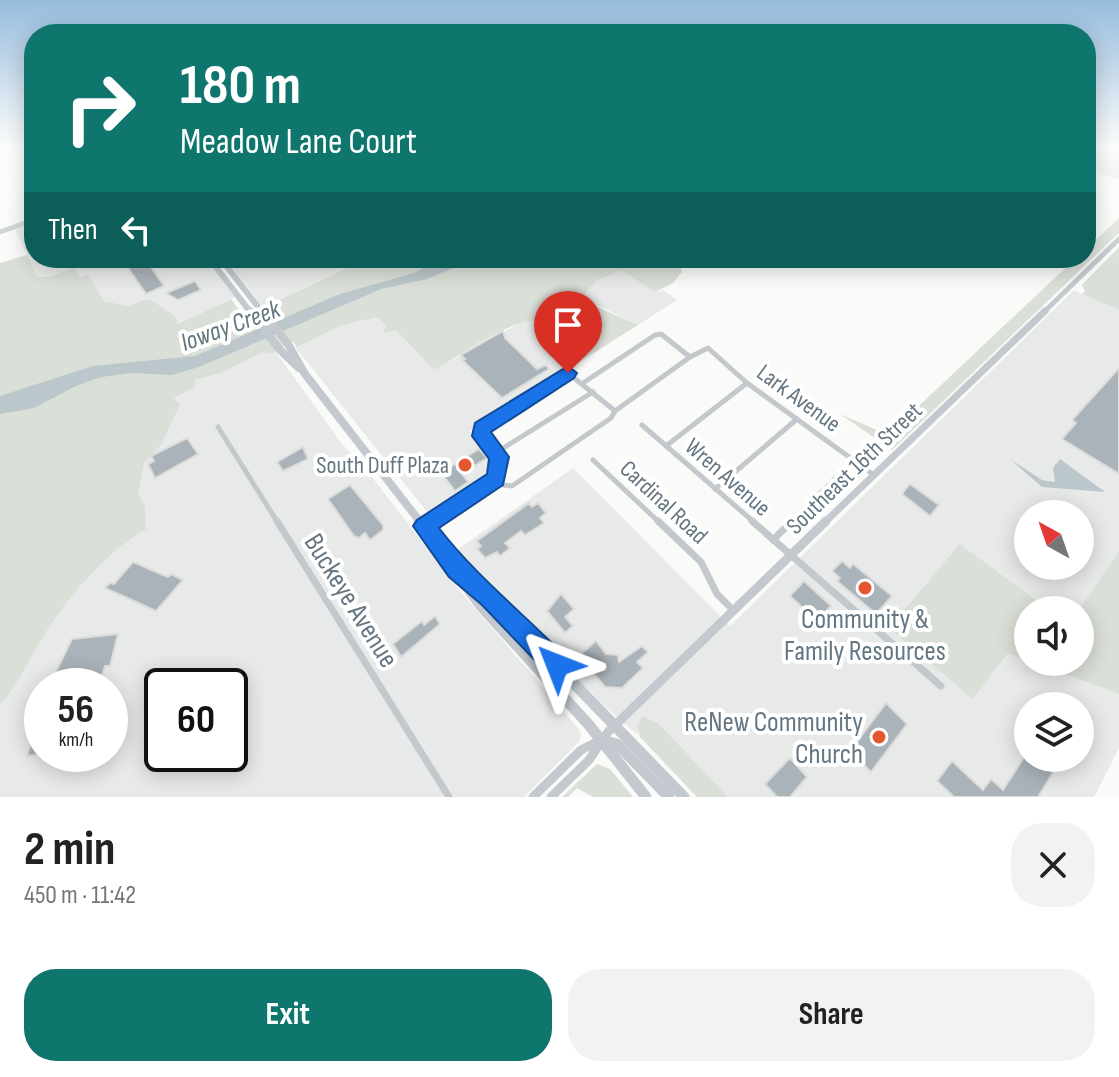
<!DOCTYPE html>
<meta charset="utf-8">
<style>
body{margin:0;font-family:"Sofia Sans Condensed",sans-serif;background:#f2f2f2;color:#222;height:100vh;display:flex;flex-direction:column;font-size:30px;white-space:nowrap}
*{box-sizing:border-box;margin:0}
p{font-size:26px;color:#767676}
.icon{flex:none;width:44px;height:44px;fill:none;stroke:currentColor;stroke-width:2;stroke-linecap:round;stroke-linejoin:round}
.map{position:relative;height:797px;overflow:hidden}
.side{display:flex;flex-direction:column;background:#fff;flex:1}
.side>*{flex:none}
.hud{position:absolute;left:24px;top:24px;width:1072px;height:244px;border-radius:32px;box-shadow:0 4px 20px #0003;background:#0f766e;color:#fff;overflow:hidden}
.needle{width:52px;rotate:320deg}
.fabs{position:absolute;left:1014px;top:500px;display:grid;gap:16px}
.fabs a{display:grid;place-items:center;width:80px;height:80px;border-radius:50%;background:#fff;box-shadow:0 4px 20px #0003;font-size:40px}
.speed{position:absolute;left:24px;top:668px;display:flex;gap:16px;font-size:40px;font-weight:700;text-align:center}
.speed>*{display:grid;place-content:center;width:104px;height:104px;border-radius:50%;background:#fff;box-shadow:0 4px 20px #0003;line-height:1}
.speed small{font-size:20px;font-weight:400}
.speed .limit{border:4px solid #111;border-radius:12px;background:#fff;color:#111}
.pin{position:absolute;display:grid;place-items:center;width:68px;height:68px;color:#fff;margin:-82px -34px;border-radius:50% 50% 50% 0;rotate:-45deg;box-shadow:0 0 8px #0007}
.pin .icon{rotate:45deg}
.me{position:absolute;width:88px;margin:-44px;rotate:315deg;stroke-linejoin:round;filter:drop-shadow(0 0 6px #0008)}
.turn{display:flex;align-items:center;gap:28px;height:168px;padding:0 24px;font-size:36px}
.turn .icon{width:104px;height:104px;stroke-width:2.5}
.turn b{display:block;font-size:56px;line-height:68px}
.then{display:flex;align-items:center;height:76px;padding:0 24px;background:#0003;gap:16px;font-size:30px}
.round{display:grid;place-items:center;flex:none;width:84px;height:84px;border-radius:32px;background:#f2f2f2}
.headline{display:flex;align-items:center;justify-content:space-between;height:136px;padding:0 24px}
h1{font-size:48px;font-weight:700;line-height:60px}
.primary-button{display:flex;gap:16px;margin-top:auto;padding:16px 24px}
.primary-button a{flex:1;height:92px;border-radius:32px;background:#0f766e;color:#fff;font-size:32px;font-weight:700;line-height:92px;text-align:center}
.primary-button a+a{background:#f2f2f2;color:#222}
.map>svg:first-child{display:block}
.built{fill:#e8e9e9;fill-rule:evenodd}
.green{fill:#dadfd7}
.water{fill:#bbc7cb}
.building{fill:#aab3b9;stroke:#dcdcda;stroke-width:2}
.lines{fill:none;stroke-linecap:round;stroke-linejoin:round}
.minor-far1{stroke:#c3c8cc;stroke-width:5}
.minor{stroke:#c3c8cc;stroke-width:7}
.tertiary{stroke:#c3c8cc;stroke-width:5}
.secondary-far2{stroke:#c3c9ce;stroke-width:5}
.secondary-far1{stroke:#c3c9ce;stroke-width:7}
.secondary{stroke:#c3c9ce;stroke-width:9}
.primary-far2{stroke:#c3c9ce;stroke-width:6}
.primary-far1{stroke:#c3c9ce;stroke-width:8}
.primary{stroke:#c3c9ce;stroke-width:11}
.route{fill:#1a73e8;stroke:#114b97;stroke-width:2}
.poi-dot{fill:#e4572e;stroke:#fff;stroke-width:3}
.labels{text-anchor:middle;stroke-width:8;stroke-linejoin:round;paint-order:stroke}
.street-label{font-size:24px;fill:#657683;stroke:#fff}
.poi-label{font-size:24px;fill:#657683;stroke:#fff;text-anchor:end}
.water-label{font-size:26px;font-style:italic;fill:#60757c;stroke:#fff}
.near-street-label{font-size:28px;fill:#657683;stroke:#fff}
.near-poi-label{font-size:28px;fill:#657683;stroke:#fff}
</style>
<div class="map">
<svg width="1119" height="797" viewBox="0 0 1119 797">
<rect width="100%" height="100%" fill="#fafaf8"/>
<g class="built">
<path d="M34,222V258H205L235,297L176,324L143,300L128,306L104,301L88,274L80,277H37L15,229Z"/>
<path d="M224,258H395L350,266L263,307Z"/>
<path d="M622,271L655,292L663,290L677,300L638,325L583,298L597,280Z"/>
<path d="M1074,290L1119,310V551L1079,610H1050L960,544L1009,653L1119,694V748L1094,797H728L659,724L637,732L640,737L601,703L507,608L457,550L573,468L730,626ZM1028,514H1080V566H1028ZM1028,706H1080V758H1028Z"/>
<path d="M378,317L386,327L384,331L396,329L434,370L526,320H538L568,347V369L469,431L499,464L428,513L295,347L339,326Z"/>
<path d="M275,351L342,444L371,476L460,591L577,727L581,733L579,742L524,797H0V615L120,471L152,409L194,387L195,380L221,373L263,352ZM42,686H110V754H42ZM162,686H230V754H162Z"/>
</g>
<g class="green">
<path d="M1086,150H1119V180L1086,167Z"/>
<path d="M1119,218V233L892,450L840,414L888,435L1076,258H1086V249Z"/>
<path d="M1119,247V310L1082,294L1085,291L1082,285Z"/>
<path d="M27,255L37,277H49L74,267L80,277L88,274L104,301L128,306L143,300L153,301L177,318V324L231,299L249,323L269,313L266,306L351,266L353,260L351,258H677L682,272L673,283L655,292L622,271L597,280L583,297L586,302L638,325L568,369V347L538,320C506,321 462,355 434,370L396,330L386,333L383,331L386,326L378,317L339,326L297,347L293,342L272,353L263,352L221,373L195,380V387L174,398L180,404L161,445L144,463L138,494L145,506L146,529C101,556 63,602 37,647C25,666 17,688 0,704V263Z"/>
<path d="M960,544L1050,610H1028V660L1008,653L973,699L889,628Z"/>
<path d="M1119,551V694L1033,662H1080L1079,610Z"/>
<path d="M643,716L659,724L728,797H697L640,737L637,725Z"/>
<path d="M597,764L610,769L633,797H593L577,788L568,797H562Z"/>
</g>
<g class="water">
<path d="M441,258H477L427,279L381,289L199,367L172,375L132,373L101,377L76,386L34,408L0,414V396L93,366L195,356L340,294L414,273Z"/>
<path d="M1010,459L1042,480L1055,482L1053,468L1060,459L1105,492L1042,487Z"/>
</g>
<g class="building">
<path d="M145,258L164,286L146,294L126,265Z"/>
<path d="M195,281L201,290L178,300L166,293Z"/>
<path d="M503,331L505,338L537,369L546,365L549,369L502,398L462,360L465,359L461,355Z"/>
<path d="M1119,368V474L1062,439L1076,423L1072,420Z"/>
<path d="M187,438L198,454L155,478L148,464L154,461L151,456Z"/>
<path d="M303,447L308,459L283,471L277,462Z"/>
<path d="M479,449L487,458L462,474L468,482L455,491L443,475V472Z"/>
<path d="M910,484L939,505L930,516L902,494Z"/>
<path d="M350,485L383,525V530L370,540L365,533L359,538L354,536L328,499Z"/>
<path d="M529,503L532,507L538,503L546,513L540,518L544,523L525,535L521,531L505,543L510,548L500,556L497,552L485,558L477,549L481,546L477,541Z"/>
<path d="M842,561L850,568L853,564L892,596L876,614L837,581L840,578L832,571Z"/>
<path d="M133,562L168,577L171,574L183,580L156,611L105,588L110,583L114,584Z"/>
<path d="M804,581L831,606L817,621L790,596Z"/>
<path d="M561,594L574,609L565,617L573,626L565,633L547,611Z"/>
<path d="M435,616L440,624L401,657L393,644L422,621L424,625Z"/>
<path d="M118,634L110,666H105L98,686H49L72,639Z"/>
<path d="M596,641L606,654L618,655L619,662L642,646L648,652L637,662L643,668L622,688L605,687L579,656Z"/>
<path d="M886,703L907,724L871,772L850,751Z"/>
<path d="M42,706V754L27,756L37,724H35Z"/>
<path d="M1028,751V758H1054L1059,763L1038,797H954L937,781L952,761L983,790L991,779L1003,790Z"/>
<path d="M790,758L807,777L790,797H777L765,784Z"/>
</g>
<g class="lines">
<g class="minor-far1">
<path d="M568,373L615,411L611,418L512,486L503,485L496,478L500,457L482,436V428Z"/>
<path d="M583,383L655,335L661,334L690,357"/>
<path d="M615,411L690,357L708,348L747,383L874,475"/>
<path d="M642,425L755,523"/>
<path d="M218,427L278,523"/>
<path d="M666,446L747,383"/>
<path d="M497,452L593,392"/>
<path d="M593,460L660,523"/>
<path d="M715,489L797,419"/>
<path d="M429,523L496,478"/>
<path d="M790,523L853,461"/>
</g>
<g class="minor">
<path d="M277,521L449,797"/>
<path d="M658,521L701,562L717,594L733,610"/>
<path d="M752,521L941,686"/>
<path d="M425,526L432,521"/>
<path d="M773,540L792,521"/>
</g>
<path class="tertiary" d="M0,232L34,220"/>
<path class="secondary-far2" d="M1043,313L1119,239"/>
<path class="secondary-far1" d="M824,523L1045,311"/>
<g class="secondary">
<path d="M533,797L581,750L601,740"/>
<path d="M551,797L589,760L608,732L826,521"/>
</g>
<g class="primary-far2">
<path d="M209,258L251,313"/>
<path d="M220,258L263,313"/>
</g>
<g class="primary-far1">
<path d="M250,311L279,349L299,368"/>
<path d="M262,311L288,344L305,374L421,523"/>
</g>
<g class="primary">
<path d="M419,521L481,606L589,725L646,797"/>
<path d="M461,572L490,597L684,797"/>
<path d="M601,740L617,744L669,797"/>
</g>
</g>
<linearGradient id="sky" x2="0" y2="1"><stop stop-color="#96bcdc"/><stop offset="0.57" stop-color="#fdfdfc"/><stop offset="1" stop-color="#fdfdfc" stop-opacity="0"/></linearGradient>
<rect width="1119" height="261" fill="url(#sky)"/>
<path class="route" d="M568,366L577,373L574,378L491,432L509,457L503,485L439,528C475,575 524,614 566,657L569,665L566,674L557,677L548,674L482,605L449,577L413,526L417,520L487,474L489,459L472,436L475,423Z"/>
<g class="poi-dot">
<circle cx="465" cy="465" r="8"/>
<circle cx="865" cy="588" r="8"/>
<circle cx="879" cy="737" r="8"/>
</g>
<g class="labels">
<g class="street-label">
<text transform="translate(799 398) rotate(36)" y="8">Lark Avenue</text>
<text transform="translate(854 468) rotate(-44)" y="8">Southeast 16th Street</text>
<text transform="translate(728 477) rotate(41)" y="8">Wren Avenue</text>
<text transform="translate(664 502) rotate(43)" y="8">Cardinal Road</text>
</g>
<g class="poi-label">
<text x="449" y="473">South Duff Plaza</text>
</g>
<g class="water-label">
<text transform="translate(230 325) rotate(-20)" y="9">Ioway Creek</text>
</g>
<g class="near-street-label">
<text transform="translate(352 600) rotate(58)" y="10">Buckeye Avenue</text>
</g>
<g class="near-poi-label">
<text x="865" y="628">Community &amp;<tspan x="865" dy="32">Family Resources</tspan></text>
<text x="863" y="731" text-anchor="end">ReNew Community<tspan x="863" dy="32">Church</tspan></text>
</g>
</g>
</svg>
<div class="fabs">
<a><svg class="needle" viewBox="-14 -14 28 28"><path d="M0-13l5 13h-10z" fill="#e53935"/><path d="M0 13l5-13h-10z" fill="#767676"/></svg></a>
<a><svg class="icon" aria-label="sound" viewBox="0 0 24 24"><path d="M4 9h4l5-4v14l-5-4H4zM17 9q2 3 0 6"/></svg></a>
<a><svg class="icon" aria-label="layers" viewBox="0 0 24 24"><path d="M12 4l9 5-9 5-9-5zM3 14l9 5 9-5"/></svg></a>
</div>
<div class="speed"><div>56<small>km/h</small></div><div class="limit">60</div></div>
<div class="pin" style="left:568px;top:373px;background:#d93025"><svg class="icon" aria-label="arrive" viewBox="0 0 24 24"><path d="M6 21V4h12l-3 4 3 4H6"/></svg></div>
<svg class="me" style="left:557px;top:665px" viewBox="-20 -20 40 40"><path d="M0-17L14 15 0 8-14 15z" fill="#1a73e8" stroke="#fff" stroke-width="4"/></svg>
<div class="hud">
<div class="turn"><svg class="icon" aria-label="right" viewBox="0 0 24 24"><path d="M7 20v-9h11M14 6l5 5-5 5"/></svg><div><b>180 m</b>Meadow Lane Court</div></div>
<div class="then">Then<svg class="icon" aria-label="left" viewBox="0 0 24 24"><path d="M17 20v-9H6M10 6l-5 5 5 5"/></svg></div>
</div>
</div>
<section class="side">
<div class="headline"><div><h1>2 min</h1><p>450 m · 11:42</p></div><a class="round"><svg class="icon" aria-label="close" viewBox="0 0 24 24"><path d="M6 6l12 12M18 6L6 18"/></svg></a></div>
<div class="primary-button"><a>Exit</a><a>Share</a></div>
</section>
